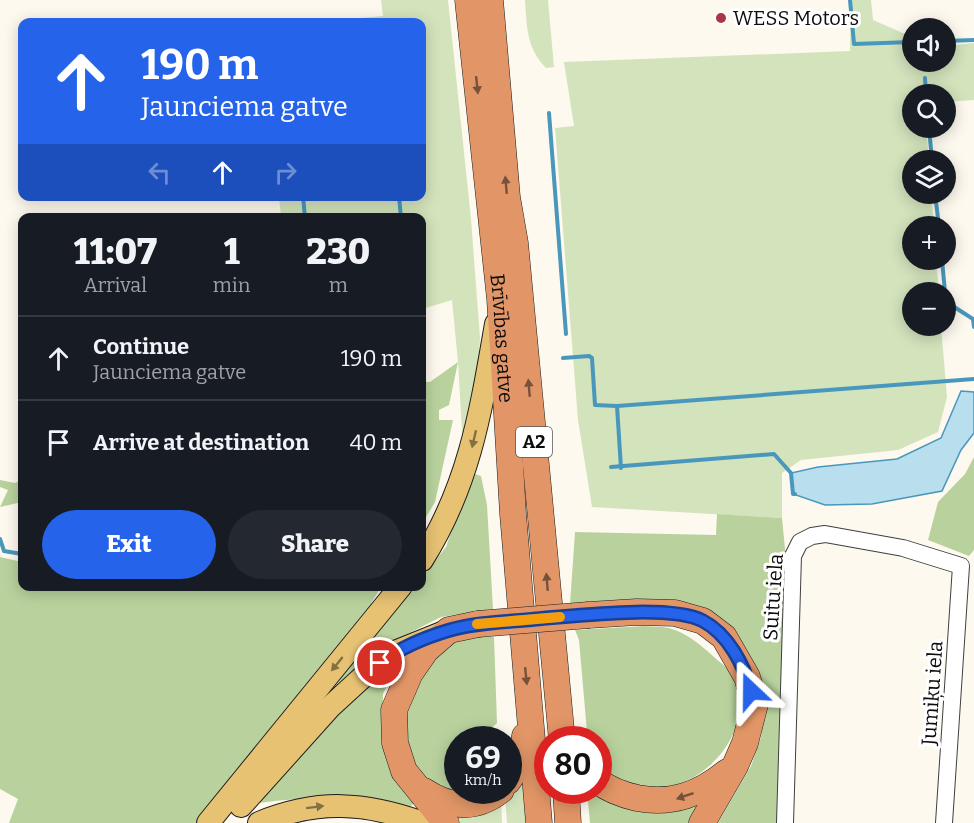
<!DOCTYPE html>
<meta charset="utf-8">
<style>
body{margin:0;font-family:Bitter,serif;background:#242831;color:#f1f3f6;height:100vh;display:flex;flex-direction:column;font-size:22px;white-space:nowrap}
*{box-sizing:border-box;margin:0}
p{font-size:20px;color:#9ea1a6}
.icon{flex:none;width:33px;height:33px;fill:none;stroke:currentColor;stroke-width:2;stroke-linecap:round;stroke-linejoin:round}
.map{position:relative;flex:1;overflow:hidden}
.sheet{position:absolute;left:18px;top:213px;width:408px;height:378px;display:flex;flex-direction:column;background:#171b24;border-radius:12px;box-shadow:0 3px 15px #0003}
.sheet>*{flex:none}
.banner{position:absolute;left:18px;top:18px;width:408px;height:183px;border-radius:12px;box-shadow:0 3px 15px #0003;background:#2563eb;color:#fff;overflow:hidden}
.fabs{position:absolute;left:902px;top:18px;display:grid;gap:12px}
.fabs a{display:grid;place-items:center;width:54px;height:54px;border-radius:50%;background:#171b24;box-shadow:0 3px 15px #0003;font-size:30px}
.speed{position:absolute;left:444px;top:726px;display:flex;gap:12px;font-size:30px;font-weight:700;text-align:center}
.speed>*{display:grid;place-content:center;width:78px;height:78px;border-radius:50%;background:#171b24;box-shadow:0 3px 15px #0003;line-height:1}
.speed small{font-size:15px;font-weight:400}
.speed .limit{border:9px solid #d22;background:#fff;color:#111}
.pin{position:absolute;display:grid;place-items:center;width:51px;height:51px;color:#fff;margin:-26px;border:3px solid #fff;border-radius:50%;box-shadow:0 2px 6px #0007}
.me{position:absolute;width:66px;margin:-33px;rotate:337deg;stroke-linejoin:round;filter:drop-shadow(0 0 4px #0008)}
.turn{display:flex;align-items:center;gap:21px;height:126px;padding:0 24px;font-size:27px}
.turn .icon{width:78px;height:78px;stroke-width:2.5}
.turn b{display:block;font-size:42px;line-height:51px}
.lanes{display:flex;align-items:center;height:57px;padding:0 24px;background:#0003;justify-content:center;gap:30px;direction:ltr}
.lanes .off{opacity:.35}
.eta{display:flex;justify-content:space-evenly;align-items:center;height:102px;text-align:center}
.eta b{font-size:36px;font-weight:800;line-height:42px}
.button{display:flex;gap:12px;margin-top:auto;padding:12px 24px}
.button a{flex:1;height:69px;border-radius:36px;background:#2563eb;color:#fff;font-size:24px;font-weight:800;line-height:69px;text-align:center}
.button a+a{background:#242831;color:#f1f3f6}
ul{padding:0;list-style:none}
li{display:flex;align-items:center;gap:18px;height:84px;padding:0 24px;border-top:2px solid #363941}
li div{flex:1}
li b{display:block;font-size:22px}
li em{font-style:normal}
.map>svg:first-child{display:block}
.green{fill:#d3e3bc}
.forest{fill:#b9d29d}
.water{fill:#b9deee;stroke:#4997bc;stroke-width:1.5}
.lines{fill:none;stroke-linecap:round;stroke-linejoin:round}
.stream{stroke:#4997bc;stroke-width:4}
.minor-casing{stroke:#3f3f3f;stroke-width:18}
.major-casing{stroke:#1d1d1d;stroke-width:24}
.highway-casing{stroke:#1d1d1d;stroke-width:27}
.minor{stroke:#fff;stroke-width:16}
.major{stroke:#e7c273;stroke-width:22}
.highway{stroke:#e29667;stroke-width:26}
.highway-bridge-casing{stroke:#1d1d1d;stroke-width:27;stroke-linecap:butt}
.highway-bridge{stroke:#e29667;stroke-width:26}
.oneway{fill:#77513a}
.oneway2{fill:#847045}
.route-casing{stroke:#184099;stroke-width:15}
.route{stroke:#2563eb;stroke-width:10}
.slow{stroke:#f59e0b;stroke-width:10}
.poi-dot{fill:#ab3645;stroke:#fff;stroke-width:2}
.labels{text-anchor:middle;stroke-width:6;stroke-linejoin:round;paint-order:stroke}
.shield{fill:#fff;stroke:#555;stroke-width:1.5}
.shield-label{font-size:18px;font-weight:bold;fill:#0c0c0c}
.poi-label{font-size:20px;fill:#0c0c0c;stroke:#fff;text-anchor:start}
.street-label{font-size:20px;fill:#0c0c0c;stroke:#fff}
</style>
<div class="map">
<svg width="974" height="823" viewBox="0 0 974 823">
<rect width="100%" height="100%" fill="#fdf9ee"/>
<g class="green">
<path d="M381,0H448L471,219L480,338L477,378L463,448L458,362L452,300L422,309V218L281,217L279,197L422,196V22H314L383,16Z"/>
<path d="M525,0H548L554,67L546,68C526,47 527,27 525,0Z"/>
<path d="M851,0H871L873,20L912,37V62H945V46L974,43V100L945,102V94H912V128H926L929,160H912V194H931L934,226H912V260H936L939,292H912V326H941L947,397L938,432L898,450L801,460L782,473V518L592,507L578,420L555,128L574,126L564,62L850,51Z"/>
<path d="M523,783L526,823H507L505,795Z"/>
<path d="M501,799L502,823H454L441,807Z"/>
</g>
<g class="forest">
<path d="M458,362L449,405L439,410V420H453L435,502L422,524V382H430Z"/>
<path d="M974,457V550L969,556L928,540L938,502L965,474Z"/>
<path d="M472,473L481,476L487,505L493,609L441,617L380,648L322,696L414,587L422,586V577L446,547Z"/>
<path d="M0,480L15,483L22,480V502L0,507L8,490L0,487Z"/>
<path d="M717,514L782,518L786,559L780,823H718L751,766L761,737L764,712L758,670L743,649L617,603L588,602L570,604L575,532L716,535Z"/>
<path d="M0,557L22,562V586L381,587L370,605L235,771L196,823H9L18,799L0,789Z"/>
<path d="M645,626C654,627 664,626 672,629C687,633 703,647 714,657C718,661 724,665 728,669C770,725 693,810 628,783C616,777 607,773 599,763L598,740L590,739L587,732L579,640L575,630Z"/>
<path d="M459,635L494,637L497,723L484,735V739L458,740V790L476,791L465,799L420,778L405,752L402,713L409,684Z"/>
<path d="M380,675L389,681L383,694L382,741L417,800L410,807C360,794 310,797 258,803L299,746Z"/>
<path d="M587,791L696,801L702,806L691,823H590Z"/>
</g>
<path class="water" d="M961,391L974,392V433L961,450L942,491L872,504L825,505L793,494L791,473L818,467L897,459L941,438Z"/>
<g class="lines">
<g class="stream">
<path d="M850,0L854,44L912,42"/>
<path d="M945,41L974,40"/>
<path d="M925,78L926,94"/>
<path d="M549,113L566,334"/>
<path d="M929,128L932,160"/>
<path d="M935,194L939,226"/>
<path d="M303,196L305,218"/>
<path d="M399,196L401,218"/>
<path d="M942,260L945,292"/>
<path d="M945,296V301L973,319L974,327"/>
<path d="M563,358L589,356L592,358L595,405L617,406L974,379"/>
<path d="M617,406L621,468"/>
<path d="M611,467L774,454L791,473L793,494H795"/>
<path d="M0,539L4,551L22,554"/>
</g>
<g class="minor-casing">
<path id="minor" d="M785,823L793,556L800,542L812,536L825,534L903,548L961,566L944,823"/>
</g>
<g class="major-casing">
<g id="major">
<path d="M422,560C470,484 481,410 496,324"/>
<path d="M241,806L330,707L366,674L395,652L442,633"/>
<path d="M208,823L401,586"/>
<path d="M259,823C317,799 365,802 423,823"/>
</g>
</g>
<g class="highway-casing">
<g id="highway">
<path id="s1" d="M468,0L500,299L513,514L539,823"/>
<path d="M490,0L507,197L515,243L562,740"/>
<path d="M589,615L637,612L675,613L703,621L724,637L747,677L755,704L745,743L735,766L702,823"/>
<path d="M508,781L520,763L525,736"/>
<path d="M598,781C609,790 624,795 637,798C672,805 700,794 727,772"/>
<path d="M566,790L568,823"/>
<path d="M424,791C449,808 476,810 501,790"/>
<path d="M446,823L404,771L395,743L394,710L410,673L426,650L449,630L478,624"/>
</g>
</g>
<use href="#minor" class="minor"/>
<use href="#major" class="major"/>
<use href="#highway" class="highway"/>
<g class="highway-bridge-casing">
<path id="highway-bridge" d="M478,624L589,615"/>
</g>
<use href="#highway-bridge" class="highway-bridge"/>
</g>
<defs><path id="oneway-solid" d="M-6-.8H1V-3.2L6.5 0L1 3.2V.8H-6Z" transform="scale(1.5)"/></defs>
<g class="oneway">
<use href="#oneway-solid" transform="translate(477 85) rotate(84)"/>
<use href="#oneway-solid" transform="translate(506 185) rotate(-95)"/>
<use href="#oneway-solid" transform="translate(529 388) rotate(-95)"/>
<use href="#oneway-solid" transform="translate(547 582) rotate(-95)"/>
<use href="#oneway-solid" transform="translate(526 676) rotate(84)"/>
<use href="#oneway-solid" transform="translate(685 796) rotate(161)"/>
</g>
<g class="oneway2">
<use href="#oneway-solid" transform="translate(474 439) rotate(103)"/>
<use href="#oneway-solid" transform="translate(337 664) rotate(129)"/>
<use href="#oneway-solid" transform="translate(315 807) rotate(-7)"/>
</g>
<g class="lines">
<g class="route-casing">
<path id="route" d="M380,663C400,648 426,637 450,630C477,622 508,622 536,619C575,616 671,604 703,621C728,634 744,665 751,691"/>
</g>
<use href="#route" class="route"/>
<path class="slow" d="M477,624L560,617"/>
</g>
<circle class="poi-dot" cx="721" cy="18" r="6"/>
<g class="labels">
<rect class="shield" x="516" y="427" width="36" height="30" rx="4.5"/>
<g class="shield-label">
<text x="534" y="448">A2</text>
</g>
<g class="poi-label">
<text x="733" y="25">WESS Motors</text>
</g>
<g class="street-label">
<text dy="7" stroke="none"><textPath href="#s1" startOffset="340">Brīvības gatve</textPath></text>
<text transform="translate(773 597) rotate(-86)" y="7">Suitu iela</text>
<text transform="translate(932 693) rotate(-86)" y="7">Jumiķu iela</text>
</g>
</g>
</svg>
<div class="fabs">
<a><svg class="icon" aria-label="sound" viewBox="0 0 24 24"><path d="M4 9h4l5-4v14l-5-4H4zM17 9q2 3 0 6"/></svg></a>
<a><svg class="icon" aria-label="search" viewBox="0 0 24 24"><circle cx="10" cy="10" r="6"/><path d="M15 15l6 6"/></svg></a>
<a><svg class="icon" aria-label="layers" viewBox="0 0 24 24"><path d="M12 4l9 5-9 5-9-5zM3 14l9 5 9-5"/></svg></a>
<a>+</a>
<a>−</a>
</div>
<div class="speed"><div>69<small>km/h</small></div><div class="limit">80</div></div>
<div class="pin" style="left:380px;top:663px;background:#d93025"><svg class="icon" aria-label="arrive" viewBox="0 0 24 24"><path d="M6 21V4h12l-3 4 3 4H6"/></svg></div>
<svg class="me" style="left:751px;top:691px" viewBox="-20 -20 40 40"><path d="M0-17L14 15 0 8-14 15z" fill="#2563eb" stroke="#fff" stroke-width="4"/></svg>
<div class="banner">
<div class="turn"><svg class="icon" aria-label="ahead" viewBox="0 0 24 24"><path d="M12 20V5M6 11l6-6 6 6"/></svg><div><b>190 m</b>Jaunciema gatve</div></div>
<div class="lanes"><svg class="icon off" aria-label="left" viewBox="0 0 24 24"><path d="M17 20v-9H6M10 6l-5 5 5 5"/></svg><svg class="icon" aria-label="ahead" viewBox="0 0 24 24"><path d="M12 20V5M6 11l6-6 6 6"/></svg><svg class="icon off" aria-label="right" viewBox="0 0 24 24"><path d="M7 20v-9h11M14 6l5 5-5 5"/></svg></div>
</div>
<section class="sheet">
<div class="eta">
<div><b>11:07</b><p>Arrival</p></div>
<div><b>1</b><p>min</p></div>
<div><b>230</b><p>m</p></div>
</div>
<ul>
<li><svg class="icon" aria-label="ahead" viewBox="0 0 24 24"><path d="M12 20V5M6 11l6-6 6 6"/></svg><div><b>Continue</b><p>Jaunciema gatve</p></div><em>190 m</em></li>
<li><svg class="icon" aria-label="arrive" viewBox="0 0 24 24"><path d="M6 21V4h12l-3 4 3 4H6"/></svg><div><b>Arrive at destination</b></div><em>40 m</em></li>
</ul>
<div class="button"><a>Exit</a><a>Share</a></div>
</section>
</div>
